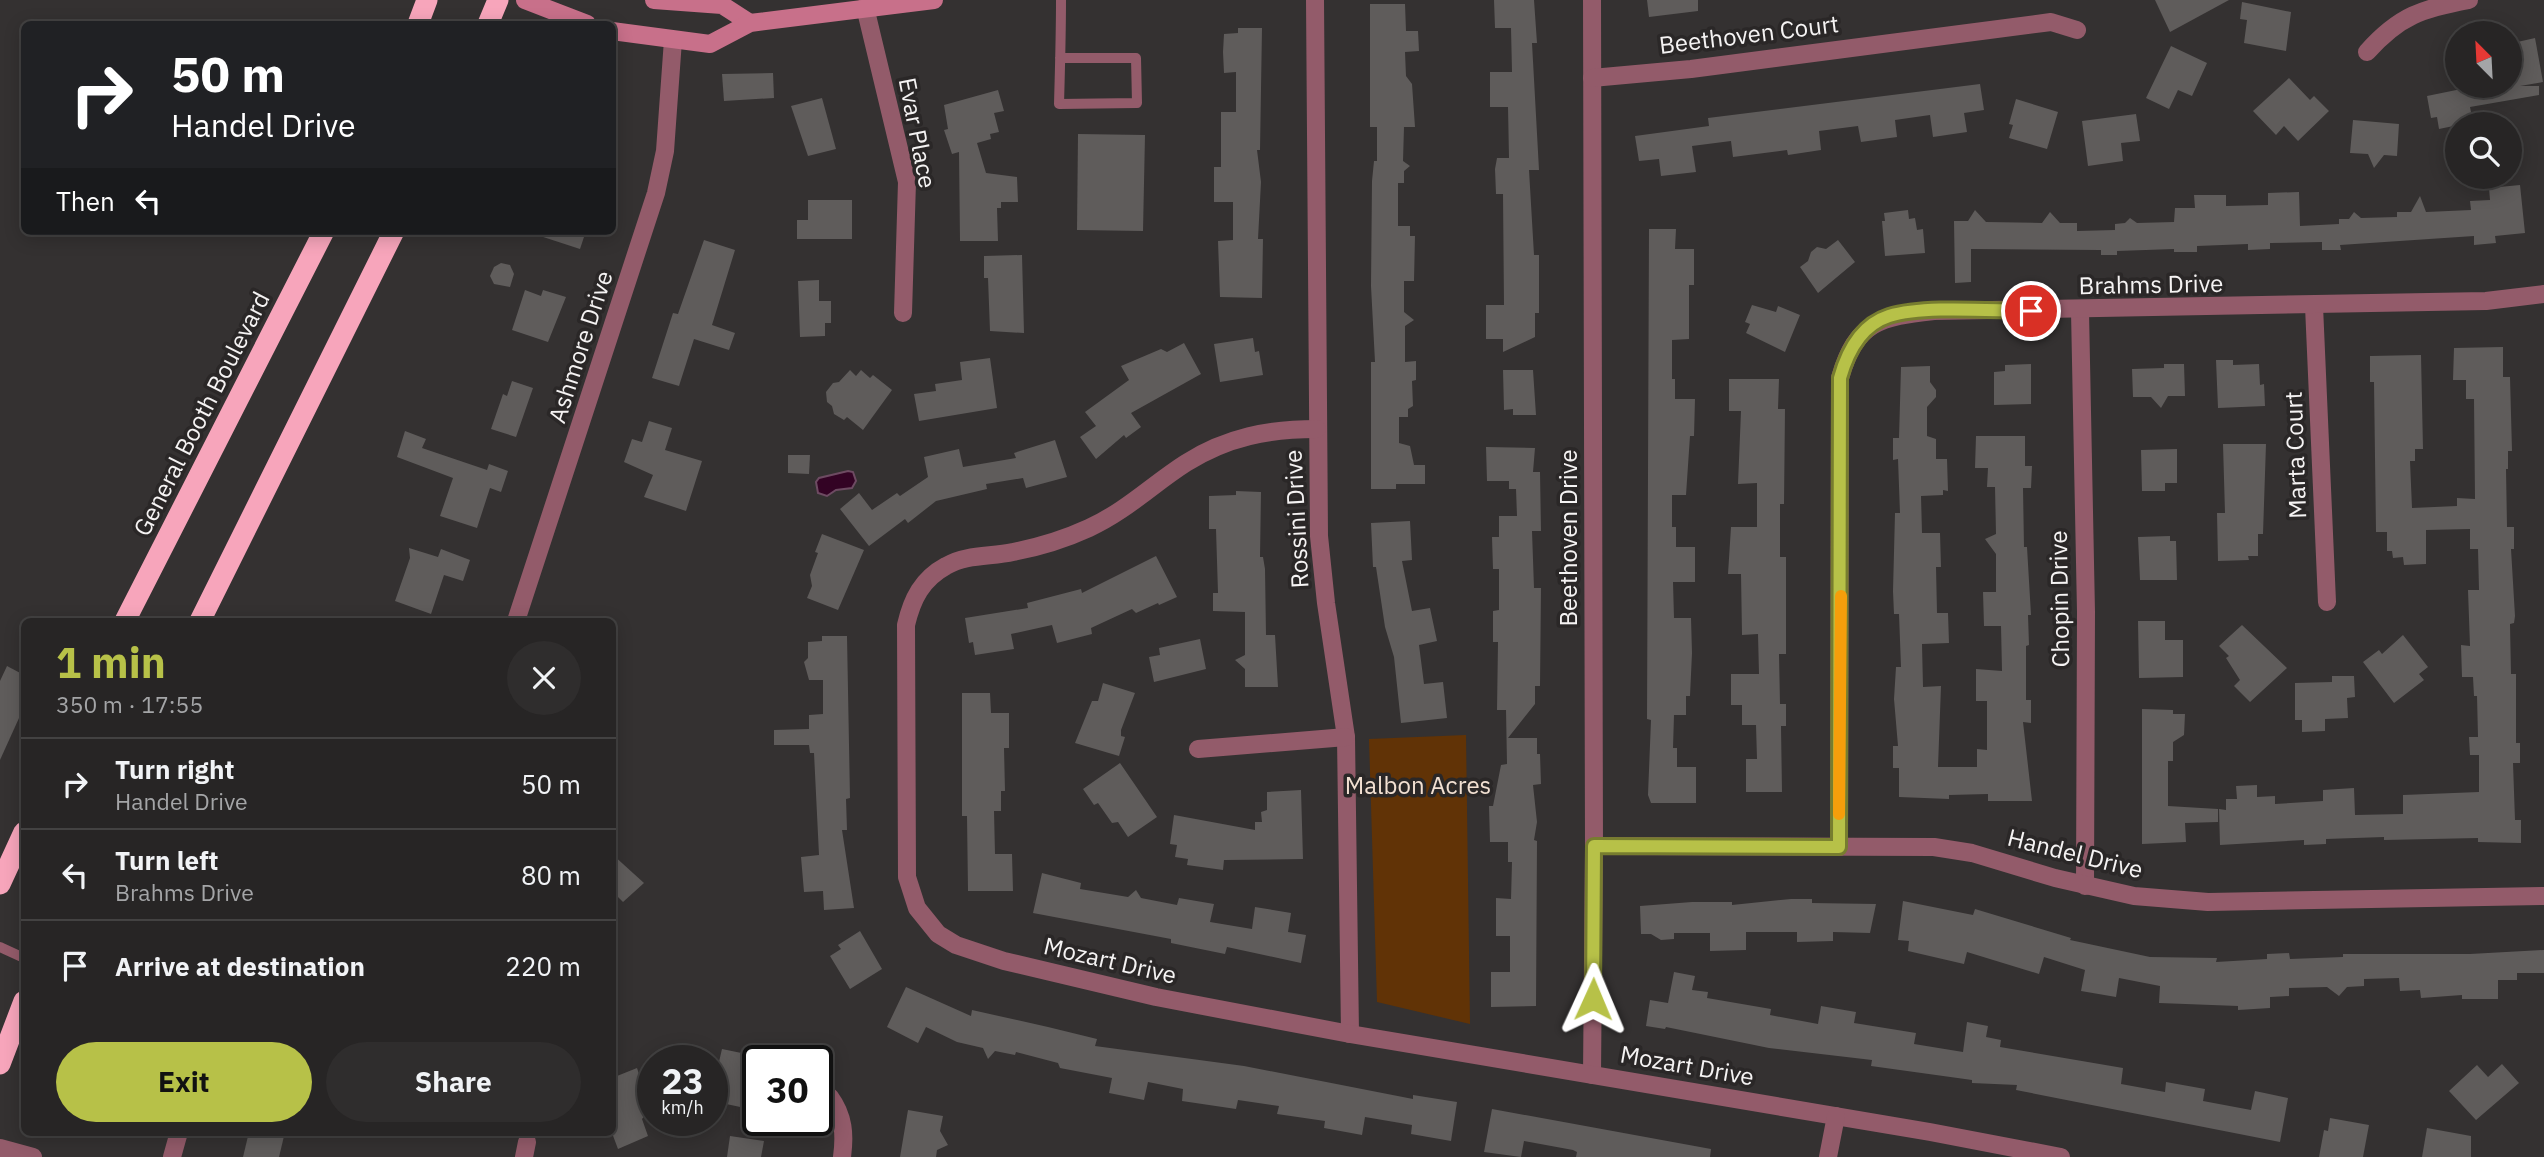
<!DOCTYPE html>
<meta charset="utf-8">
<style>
body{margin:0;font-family:"IBM Plex Sans",sans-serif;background:#2f2d2d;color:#f1f3f6;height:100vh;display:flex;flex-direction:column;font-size:26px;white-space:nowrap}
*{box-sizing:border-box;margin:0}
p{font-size:23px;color:#a4a5a7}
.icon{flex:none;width:38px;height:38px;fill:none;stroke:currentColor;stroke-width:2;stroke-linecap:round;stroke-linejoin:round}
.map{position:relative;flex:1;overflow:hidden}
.drawer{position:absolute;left:21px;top:618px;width:595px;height:518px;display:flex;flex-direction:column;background:#272525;border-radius:10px;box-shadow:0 4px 18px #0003,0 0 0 2px #434242}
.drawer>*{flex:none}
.hud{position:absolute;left:21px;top:21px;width:595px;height:214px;border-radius:10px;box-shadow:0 4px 18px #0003,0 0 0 2px #434242;background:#202124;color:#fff;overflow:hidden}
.needle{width:46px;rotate:336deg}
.controls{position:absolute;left:2445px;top:21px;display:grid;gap:14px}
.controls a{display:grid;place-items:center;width:77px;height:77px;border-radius:50%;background:#272525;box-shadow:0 4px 18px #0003,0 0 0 2px #434242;font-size:35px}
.speed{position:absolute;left:637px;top:1045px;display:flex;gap:14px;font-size:35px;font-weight:700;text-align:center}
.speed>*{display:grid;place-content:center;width:91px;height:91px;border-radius:50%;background:#272525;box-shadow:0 4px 18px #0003,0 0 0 2px #434242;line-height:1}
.speed small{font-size:18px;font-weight:400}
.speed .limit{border:4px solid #111;border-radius:10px;background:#fff;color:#111}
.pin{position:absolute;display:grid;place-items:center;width:60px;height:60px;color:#fff;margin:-30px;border:4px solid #fff;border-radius:50%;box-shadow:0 2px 7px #0007}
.me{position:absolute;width:77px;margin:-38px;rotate:1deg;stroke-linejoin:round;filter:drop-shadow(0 0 5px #0008)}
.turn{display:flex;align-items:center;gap:24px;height:147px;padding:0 35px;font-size:32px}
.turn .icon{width:91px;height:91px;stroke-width:2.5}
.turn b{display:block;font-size:49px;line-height:60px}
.then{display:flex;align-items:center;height:66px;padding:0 35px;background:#0003;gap:14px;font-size:26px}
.round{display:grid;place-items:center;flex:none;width:74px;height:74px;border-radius:37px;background:#2f2d2d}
.headline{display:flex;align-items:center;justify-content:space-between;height:119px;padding:0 35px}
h1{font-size:42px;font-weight:700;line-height:52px;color:#b7c148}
.cta{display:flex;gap:14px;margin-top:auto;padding:14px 35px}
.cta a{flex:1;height:80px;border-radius:42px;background:#b7c148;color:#111;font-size:28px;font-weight:700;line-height:80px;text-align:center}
.cta a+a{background:#2f2d2d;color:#f1f3f6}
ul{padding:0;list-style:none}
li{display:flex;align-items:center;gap:21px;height:91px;padding:0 35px;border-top:2px solid #434242}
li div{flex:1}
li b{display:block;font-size:26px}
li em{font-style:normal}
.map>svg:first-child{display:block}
.green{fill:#613306}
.water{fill:#330324;stroke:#6d4b62;stroke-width:2}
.building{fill:#5f5c5b}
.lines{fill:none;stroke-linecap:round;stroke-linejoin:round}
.lane{stroke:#935b6a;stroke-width:10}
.street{stroke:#935b6a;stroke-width:18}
.secondary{stroke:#c8708a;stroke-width:18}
.highway{stroke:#f7a5bb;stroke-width:21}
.route-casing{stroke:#777d2f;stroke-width:18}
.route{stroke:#b7c148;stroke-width:12}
.slow{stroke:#f59e0b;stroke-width:12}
.labels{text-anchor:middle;stroke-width:7;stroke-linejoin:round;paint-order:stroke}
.street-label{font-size:24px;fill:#f5f3f3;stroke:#2a2727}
.park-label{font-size:24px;fill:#f2e0d2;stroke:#2a2727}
</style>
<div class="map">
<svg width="2544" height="1157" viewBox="0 0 2544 1157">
<rect width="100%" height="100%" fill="#343131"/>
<path class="green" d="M1466,735L1470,1024L1377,1002L1369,739Z"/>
<path class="water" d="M848,471L853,472L856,481L852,488L836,490L827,496L818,493L816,482L819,478Z"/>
<g class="building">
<path d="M1494,0H1534L1537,43H1532L1539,170H1529L1534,255H1539V313H1535V337L1503,352V339H1486V305H1504L1503,194H1496L1495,169L1497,158H1509L1508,107H1490V72H1512L1511,28H1495Z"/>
<path d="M1647,0H1698V11L1649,17Z"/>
<path d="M2155,0H2229L2170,32Z"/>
<path d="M2242,2L2291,12L2286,51L2244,43L2247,20L2240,19Z"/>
<path d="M1370,4H1405L1406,31H1418L1419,51L1405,52L1406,76L1412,84L1415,127H1404L1403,161L1410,166L1404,171V183H1398V226H1410V236H1415L1414,281H1404V312L1414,320L1405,326V362L1416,361V380L1412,381L1413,406L1408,409V417H1399V443L1410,446L1414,465H1425V484H1396V489H1371V362H1375L1371,286L1372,181L1374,161H1377V127H1370Z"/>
<path d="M1238,28H1262L1260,150H1257L1261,182L1258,239H1263L1262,298L1220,297L1218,241L1233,240V202H1214V167H1221V112H1236V72L1224,73L1223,52L1224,34L1238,33Z"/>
<path d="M2535,38L2543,82L2520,86H2539V95L2470,107L2473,122L2439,129L2437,117L2431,118L2427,96L2476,86H2510V50L2515,49L2513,43Z"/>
<path d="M2171,46L2207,63L2192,96L2178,90L2169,109L2146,98Z"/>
<path d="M773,73L774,98L724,101L722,74Z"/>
<path d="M2289,78L2310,100L2314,96L2329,111L2298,141L2284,126L2276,135L2253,111Z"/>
<path d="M1980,84L1984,110L1964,113L1967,132L1933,137L1930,115L1895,120L1897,137L1861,142L1858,126L1819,131L1821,150L1788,155L1787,150L1733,157L1731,141L1692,146L1696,172L1661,176L1659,159L1639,161L1635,136L1709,126L1708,118Z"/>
<path d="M998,90L1004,111L994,113L999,132L990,134L991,139L977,143L986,173L1017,177L1018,202H1001V208H997L998,241H960L959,152L952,154L944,130L948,129L944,105Z"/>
<path d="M822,98L836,149L808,156L791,106Z"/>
<path d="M2016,99L2058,112L2047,149L2009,138L2013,125L2009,124Z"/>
<path d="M2136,114L2140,141L2121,143L2123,161L2088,166L2082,121Z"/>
<path d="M2353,120L2399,124L2397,156L2384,155L2374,168L2368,154L2350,153Z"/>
<path d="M1078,134L1145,135L1143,231L1077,230Z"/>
<path d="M2520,185L2525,233L2495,236L2496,243L2474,245V236L2340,245L2341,250H2322V242L2270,243V249L2248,250V244L2197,246V252H2174V249L2117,251V255H2101V250L1971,249V282L1955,283L1954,221H1968L1975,210L1986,222L2042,223L2050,212L2060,223H2077V231L2115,230V224L2125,223L2130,218L2137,223L2174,222L2175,208H2195L2194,195H2226V206L2268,205V193L2299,192L2300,226L2339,224V219H2349L2354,212L2361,218L2397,217V212H2411L2420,196L2426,212L2471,210L2470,201L2490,200L2489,188Z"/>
<path d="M808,200H852V239H797V220H808Z"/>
<path d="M1908,210L1909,219L1915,218L1917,230L1923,229L1925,253L1885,256L1882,221H1885L1884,213Z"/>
<path d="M1649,229H1676L1675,249H1694V285H1689V339L1672,340V379H1675V399H1695L1694,436H1690L1686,495H1672V527H1676V547H1695V582H1673L1674,618H1691L1692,653L1690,696H1686V715H1674L1673,748H1677V767H1696V803H1651L1648,795L1651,720L1647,719Z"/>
<path d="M534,231H586L580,249L534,234Z"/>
<path d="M704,240L735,250L712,325L735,333L729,350L694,339L679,386L652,378L673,313L678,314Z"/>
<path d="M1838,240L1855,262L1818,293L1800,267L1808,261L1811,252L1817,247L1826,249Z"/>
<path d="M1022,255L1024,333L990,331L988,278H984V256Z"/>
<path d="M501,263L510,265L514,274L510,287L494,284L490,276L494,267Z"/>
<path d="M819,280V301H831V323H825V336L800,337L798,281Z"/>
<path d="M525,290L541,296L543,290L566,297L548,342L512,330Z"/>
<path d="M1752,305L1776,312L1778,306L1800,315L1785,352L1746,333L1750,324L1745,322Z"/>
<path d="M1253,338L1255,352L1259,351L1263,375L1220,382L1214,344Z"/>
<path d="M1184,343L1201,374L1131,413L1141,427L1126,438L1124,435L1096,459L1080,437L1096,426L1085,412L1129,380L1121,366L1161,349L1167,352Z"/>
<path d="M2503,347V377H2510L2512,451H2508V469H2506L2507,527H2514V549H2511L2515,616L2514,623L2510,624L2511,674H2516V743H2520V763H2513L2515,820H2521V843L2478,842V838L2384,840V837L2326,839V844L2304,845V840L2220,845L2219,809L2226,810V799H2237L2236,786L2257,785V797L2275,796V804L2323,801V790L2354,788L2355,815L2403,814V795L2479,792V755H2470L2469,737H2478L2477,696H2474L2473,677H2462L2461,645L2470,646L2468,590H2479L2478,549H2470V529L2426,530V564L2404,565L2403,557L2393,558L2392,551H2387V532H2376L2374,382H2370V356L2421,355L2423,449H2415V461H2410L2412,508L2457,506V498L2475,499L2474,399H2466V380H2453L2454,348Z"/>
<path d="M990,358L997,408L919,421L914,394L936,391L935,384L962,380L960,362Z"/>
<path d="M2216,360H2233V365L2259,364L2260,385L2264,384L2265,406L2218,408Z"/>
<path d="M2031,364V404L1994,405V372L2005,371V365Z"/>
<path d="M2164,364H2184L2185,396H2168L2161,408L2151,397H2133L2132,369L2164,368Z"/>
<path d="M1930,366V382L1936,390V397L1927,407V436L1936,439V459H1947L1948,491L1943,490V495L1921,496L1922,533H1940L1941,567H1936L1937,613H1948L1949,643L1922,644L1923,687L1941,686L1938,767H1977V749L1987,750V701H1976V669L2002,671L2001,626H1984L1983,592H1996V554L1985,539L1996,534L1995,487H1987L1988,468H1975L1976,436H2025V466H2032L2031,488H2023L2024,547H2027L2031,615H2028L2029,645L2026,646V700H2031V723L2023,722L2032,801H1988V794L1949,795V799L1899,797V768H1893V746H1898L1894,699L1896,667H1901L1899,614H1894L1893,591L1895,513H1900L1898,459L1893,460V438H1899L1901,367Z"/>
<path d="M850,370L856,376L861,370L870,378L873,375L892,390L863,430L847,417L844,420L834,414L832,406L827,402L826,392L833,383L839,382Z"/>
<path d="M1503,370H1533L1536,415H1513V409L1504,410Z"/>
<path d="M1729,379H1779L1778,409H1785L1784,504H1780V557H1786V654H1779L1780,704H1786V726H1781L1782,792H1746V759H1757L1756,725H1742V705H1731V674H1759L1758,634L1742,635L1741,574H1728L1731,527H1757V483L1738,484L1741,411H1729Z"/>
<path d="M512,381L533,388L516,437L491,429L503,394L507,396Z"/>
<path d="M649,421L672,428L665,450L702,461L686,511L644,497L653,475L624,462L632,439L642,442Z"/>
<path d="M405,431L426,439L422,448L487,470L489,464L508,471L501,492L490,488L477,528L440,516L453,478L397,457Z"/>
<path d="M1055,440L1067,477L1026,488L1023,478L986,484L987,489L936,501L908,523L905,519L869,546L840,509L859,493L872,510L897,493L900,496L928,477L924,457L959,449L963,467L1016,458L1014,453Z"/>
<path d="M2223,444H2266L2263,534H2258V556H2248L2249,560L2218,561L2217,513H2225Z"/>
<path d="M1486,447L1535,448L1533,472H1540L1541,531H1532L1534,588H1541L1540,686H1535V704L1508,738H1537V754H1540L1541,784L1533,785L1537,822L1534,840L1537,841L1536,1006L1491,1007V972H1510V936H1496V898L1511,899L1512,862H1508V842H1490L1489,806H1493L1501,765L1507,764L1506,710H1497L1498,642H1493V611L1499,610V569H1493L1492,537H1499V516H1517L1516,489H1509V481H1487Z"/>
<path d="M2177,449V483H2165V491H2142L2141,450Z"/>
<path d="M788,455H810L809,474L788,473Z"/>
<path d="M1236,491L1261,492L1260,557H1263L1265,569L1266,635H1275L1278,687H1245V669L1235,660L1245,655V612L1213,611V593H1218L1216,529H1209V496L1236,495Z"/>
<path d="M1410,521L1412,560L1402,561L1412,611L1430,608L1437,641L1419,645L1424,684L1443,682L1447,718L1401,723L1394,657L1385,627L1376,567H1373L1371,523Z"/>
<path d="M822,534L864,550L838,610L807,598L812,586L810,575L818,553L815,552Z"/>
<path d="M2170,536V541H2176L2177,580H2140L2138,537Z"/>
<path d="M409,548L438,557L441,549L470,560L463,581L444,575L431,614L395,601L410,558Z"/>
<path d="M1156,556L1177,597L1159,605L1158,603L1136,613L1132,609L1091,628L1092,634L1057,643L1052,625L1011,634L1014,649L975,655L973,642L969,643L965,618L1028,608L1027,603L1081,589L1082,593Z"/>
<path d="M2138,621H2165V640H2183V677L2139,678Z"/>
<path d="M2242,625L2287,668L2250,702L2234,686L2240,680L2226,658L2229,656L2219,646Z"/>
<path d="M2403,635L2428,667L2419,674L2424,680L2394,703L2363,662L2379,650L2382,654Z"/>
<path d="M822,636H847L850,798L846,799L847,830H842L854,908L824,910L823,891L804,892L801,857L819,855L814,753H810L809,745H774V730L809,729V715L823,714V680H809L804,662L808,658V642L822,641Z"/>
<path d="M1200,639L1206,669L1154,682L1149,657L1160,655L1159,648Z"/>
<path d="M7,666L24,675V707L0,760V681Z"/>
<path d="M2332,676H2354L2355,697L2347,698L2348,718L2325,719V731L2302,732V720H2295V683L2332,682Z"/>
<path d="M1103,683L1135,693L1121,730V736L1125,737L1119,756L1075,743L1092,701H1098Z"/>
<path d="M962,693H990L991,713H1009V748H1004L1005,791H1001V811H994L995,854H1012L1013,891H968L967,816H962Z"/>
<path d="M2142,709L2173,710V714H2185L2184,735L2173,742V761H2168V806L2218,809V822L2185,823L2186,842L2142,844Z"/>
<path d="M1120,763L1157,817L1128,837L1118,822L1112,823L1098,803L1094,805L1083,789Z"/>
<path d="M1301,790L1303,859L1224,860L1223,870L1187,865L1188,859L1175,857L1177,845L1170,844L1174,815L1255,830V822H1262L1261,812L1267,810V792Z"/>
<path d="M612,854L644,883L623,902L612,891Z"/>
<path d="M1042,873L1081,883L1080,889L1128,897L1136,890L1141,898L1177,905L1179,898L1214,904L1210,922L1252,929L1255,907L1291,913L1288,932L1306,935L1301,963L1227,947L1225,954L1171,943V939L1033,913Z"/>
<path d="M1791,899H1812V903L1876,904L1870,933L1833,932V941L1797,942V932H1746V950L1710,951V933H1674V939L1661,940L1651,934H1641L1640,906L1692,902H1732V905Z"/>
<path d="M1903,901L1973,915L1975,909L2071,938L2070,940L2150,957L2217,958L2216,962L2267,959V954L2289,953L2290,959L2343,957V954H2470L2544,950V973H2517V980H2498V999H2462V995L2421,998L2420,990L2400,991L2399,978L2364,979V986L2347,987L2339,996L2327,987L2289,988V996L2270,997V1008L2238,1010V1006L2159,1003L2160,986L2119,978L2116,997L2081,991L2085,970L2044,957L2039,974L1967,952L1964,964L1908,951L1909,941L1898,940Z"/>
<path d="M860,931L882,969L850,989L830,956L841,949L838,945Z"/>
<path d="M1674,972L1695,976L1692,990L1708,992L1707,998L1771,1009L1770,1015L1818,1024L1821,1006L1856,1012L1854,1023L1916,1033L1914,1044L1963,1052L1967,1022L1988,1026L1986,1037L2001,1040L2000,1047L2123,1068L2121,1084L2165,1092L2166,1082L2205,1089L2203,1101L2251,1110L2255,1091L2288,1098L2280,1142L2016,1090L2017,1085L1972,1083V1080L1871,1066L1872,1060L1769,1048L1666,1027L1665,1029L1646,1026L1650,1000L1668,1003Z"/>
<path d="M906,987L971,1016L972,1010L1048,1027L1097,1039L1095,1046L1244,1066L1413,1099V1095L1457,1102L1451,1141L1411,1134L1412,1125L1365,1117L1362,1135L1324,1128L1325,1121L1277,1114L1279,1106L1238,1100L1236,1109L1182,1101L1183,1089L1148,1082L1144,1100L1109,1093L1112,1078L1060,1068L1058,1063L1016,1052L1015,1055L995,1051L988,1059L983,1048L957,1042L926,1027L918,1043L887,1027Z"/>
<path d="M722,1049L756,1056L745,1108L712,1101V1068L718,1066Z"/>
<path d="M2502,1064L2519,1083L2476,1120L2449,1091L2477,1065L2488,1077Z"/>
<path d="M637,1068L644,1089L638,1091L646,1114L642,1119L648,1136L618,1149L612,1133V1078Z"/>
<path d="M1492,1109L1711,1149L1710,1157H1576L1577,1152L1573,1150L1524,1141L1521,1157L1484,1152Z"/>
<path d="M908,1110L943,1116L940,1131L948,1145L937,1150L936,1157H900Z"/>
<path d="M2330,1118L2369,1125L2363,1157H2319L2324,1130L2328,1131Z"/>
<path d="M2427,1128L2471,1136V1157H2422Z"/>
<path d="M249,1132H285L279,1157H243Z"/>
<path d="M730,1136L764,1141L761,1157H727Z"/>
</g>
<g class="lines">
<g class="lane">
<path d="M1060,58H1136L1137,103L1059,104C1060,69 1061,35 1061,0"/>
<path d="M0,947L24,958"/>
</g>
<g class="street">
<path d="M1315,0L1319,536L1326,603L1346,737L1350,1034"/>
<path d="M1592,0L1594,846L1592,1075"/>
<path d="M865,7L907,182L903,313"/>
<path d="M2367,52C2400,15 2422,9 2469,0"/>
<path d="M1592,78L1691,69L2051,22L2077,30"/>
<path d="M2314,306L2327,602"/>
<path d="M2080,311L2086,612L2085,886"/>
<path d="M1317,429C1269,429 1227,437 1186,463C1153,484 1126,511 1089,528C1065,539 1039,547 1013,552C991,557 967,554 946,566C922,579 912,599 906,625L907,877L917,908L938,934L956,945L1004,961L1156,997L1350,1034L1930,1132L2061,1157"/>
<path d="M516,621L656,193L665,151L673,40"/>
<path d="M1198,749L1346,737"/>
<path d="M1594,846L1934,847L1972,853L2055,878L2134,896L2208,902L2544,896"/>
<path d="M1839,847L1840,378C1856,321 1881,317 1934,311L2486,301L2544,294"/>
<path d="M830,1097C844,1116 845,1135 842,1157"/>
<path d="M0,1148L33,1157"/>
<path d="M172,1157L179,1132"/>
<path d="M524,1157L527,1142"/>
<path d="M1828,1157L1836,1116"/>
</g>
<g class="secondary">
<path d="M525,0L587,24"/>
<path d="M654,0L722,5L750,23"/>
<path d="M612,31L710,44L750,23L934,0"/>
</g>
<g class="highway">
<path d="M418,24L427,0"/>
<path d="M488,24L498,0"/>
<path d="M125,621L324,231"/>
<path d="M200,621L394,231"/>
<path d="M0,884L24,832"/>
<path d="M0,1064L24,1001"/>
</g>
</g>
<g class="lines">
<g class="route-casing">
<path id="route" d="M1593,999L1594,846L1839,847L1840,378C1847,353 1861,325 1889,316C1925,305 1992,311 2031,311"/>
</g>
<use href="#route" class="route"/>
<path class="slow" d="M1839,814L1841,596"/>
</g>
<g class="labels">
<g class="street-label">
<text transform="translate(1749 35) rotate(-7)" y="8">Beethoven Court</text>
<text transform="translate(917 133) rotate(79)" y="8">Evar Place</text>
<text transform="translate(2151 285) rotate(-1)" y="8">Brahms Drive</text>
<text transform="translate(581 347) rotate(-72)" y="8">Ashmore Drive</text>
<text transform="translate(202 414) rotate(-63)" y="8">General Booth Boulevard</text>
<text transform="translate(2296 455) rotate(-92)" y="8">Marta Court</text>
<text transform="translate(1297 519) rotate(-93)" y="8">Rossini Drive</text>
<text transform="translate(1569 538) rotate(-90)" y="8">Beethoven Drive</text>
<text transform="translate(2060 599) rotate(-91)" y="8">Chopin Drive</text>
<text transform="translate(2075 854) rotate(14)" y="8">Handel Drive</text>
<text transform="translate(1110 961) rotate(13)" y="8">Mozart Drive</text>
<text transform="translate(1687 1066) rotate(10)" y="8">Mozart Drive</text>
</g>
<g class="park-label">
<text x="1418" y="794">Malbon Acres</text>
</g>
</g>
</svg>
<div class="controls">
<a><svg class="needle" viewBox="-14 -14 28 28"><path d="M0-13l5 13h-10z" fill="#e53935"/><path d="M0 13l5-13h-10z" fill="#a4a5a7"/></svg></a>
<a><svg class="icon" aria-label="search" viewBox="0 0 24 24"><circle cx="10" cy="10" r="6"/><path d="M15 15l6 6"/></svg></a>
</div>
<div class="speed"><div>23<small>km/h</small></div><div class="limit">30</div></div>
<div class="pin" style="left:2031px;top:311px;background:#d93025"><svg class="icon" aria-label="arrive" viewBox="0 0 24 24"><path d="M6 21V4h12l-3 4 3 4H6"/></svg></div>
<svg class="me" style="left:1593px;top:999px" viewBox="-20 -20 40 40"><path d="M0-17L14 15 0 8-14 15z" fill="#b7c148" stroke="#fff" stroke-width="4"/></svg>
<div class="hud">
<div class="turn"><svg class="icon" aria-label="right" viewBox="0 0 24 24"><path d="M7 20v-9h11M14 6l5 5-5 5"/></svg><div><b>50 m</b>Handel Drive</div></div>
<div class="then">Then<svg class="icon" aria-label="left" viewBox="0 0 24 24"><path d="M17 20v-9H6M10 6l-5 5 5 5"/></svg></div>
</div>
<section class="drawer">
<div class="headline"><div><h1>1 min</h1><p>350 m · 17:55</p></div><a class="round"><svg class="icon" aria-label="close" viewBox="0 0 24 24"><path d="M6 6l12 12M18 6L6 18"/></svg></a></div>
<ul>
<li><svg class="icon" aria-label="right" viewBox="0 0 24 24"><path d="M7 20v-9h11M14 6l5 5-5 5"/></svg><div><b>Turn right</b><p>Handel Drive</p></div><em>50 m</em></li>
<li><svg class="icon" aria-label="left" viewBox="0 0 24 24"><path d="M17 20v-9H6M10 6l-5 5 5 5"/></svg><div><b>Turn left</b><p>Brahms Drive</p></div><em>80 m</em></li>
<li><svg class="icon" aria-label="arrive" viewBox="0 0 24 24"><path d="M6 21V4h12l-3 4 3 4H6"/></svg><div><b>Arrive at destination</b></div><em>220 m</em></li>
</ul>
<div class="cta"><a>Exit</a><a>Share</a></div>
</section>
</div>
